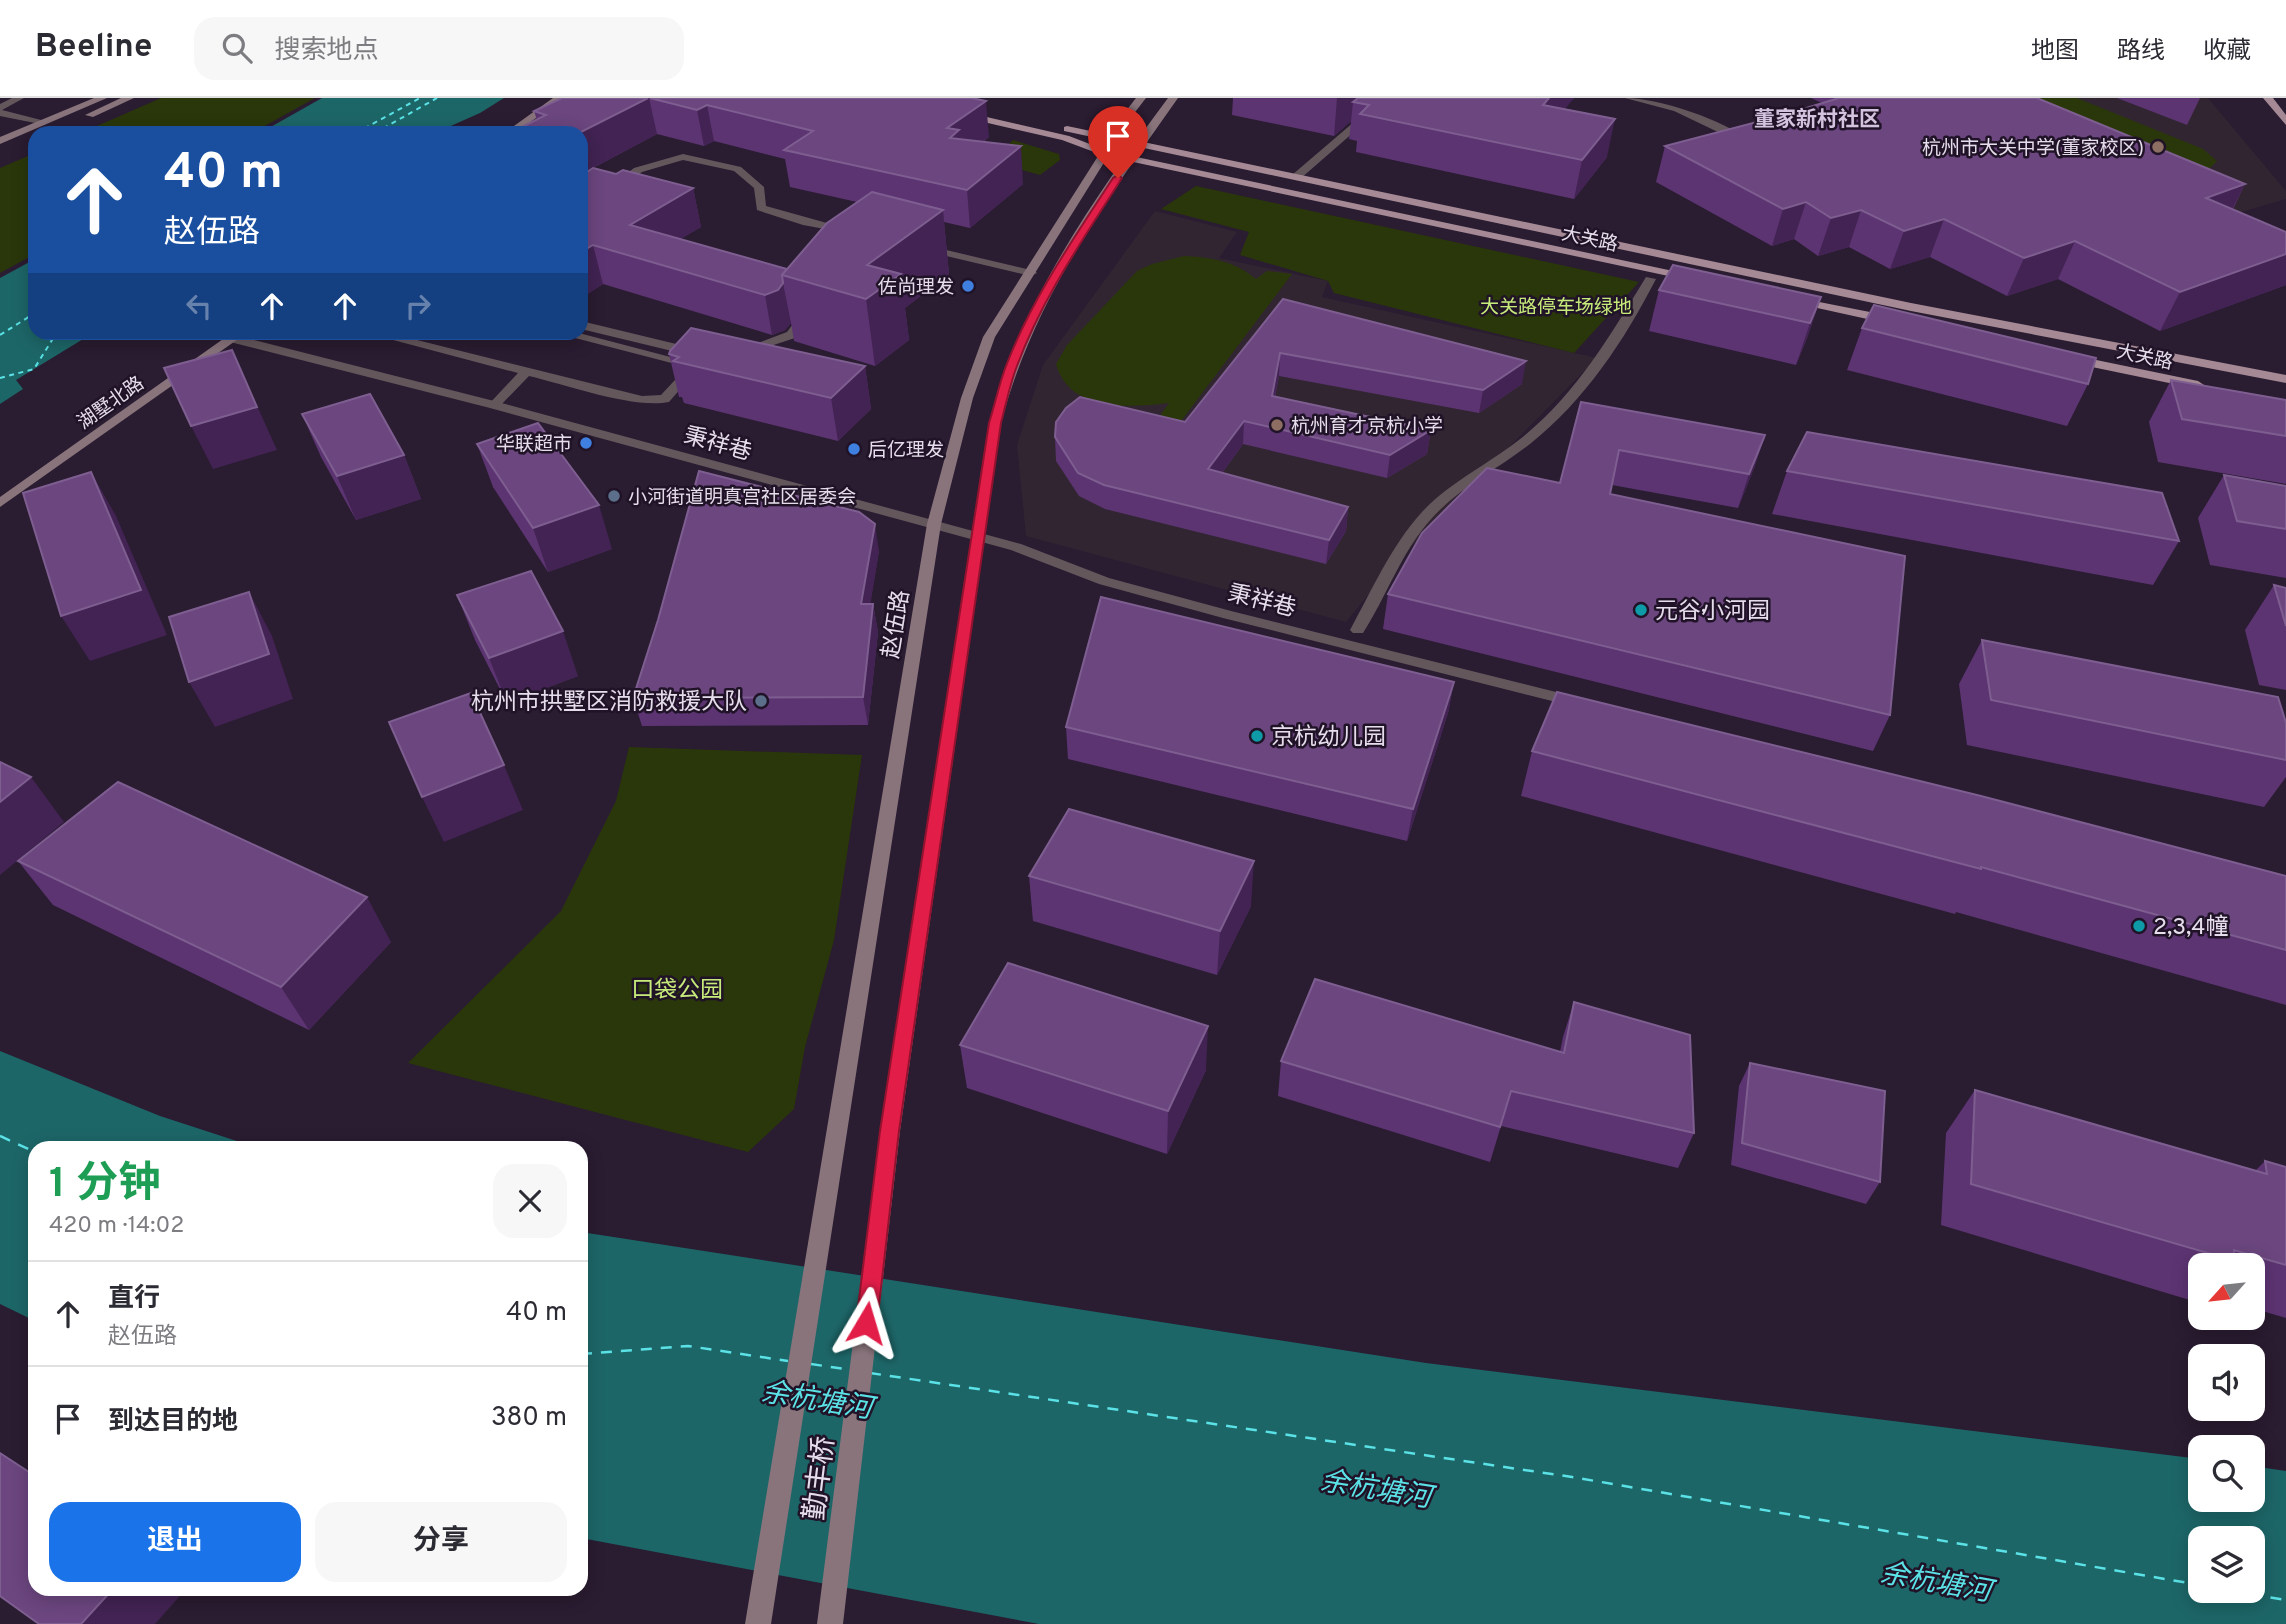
<!DOCTYPE html>
<html lang="zh">
<meta charset="utf-8">
<style>
body{margin:0;font-family:Overpass,"Noto Sans SC",sans-serif;background:#f7f7f7;color:#2b2b33;height:100vh;display:flex;flex-direction:column;font-size:26px;white-space:nowrap}
*{box-sizing:border-box;margin:0}
p{font-size:23px;color:#7c7c81}
.icon{flex:none;width:38px;height:38px;fill:none;stroke:currentColor;stroke-width:2;stroke-linecap:round;stroke-linejoin:round}
.map{position:relative;flex:1;overflow:hidden}
.details{position:absolute;left:28px;top:1043px;width:560px;height:455px;display:flex;flex-direction:column;background:#fff;border-radius:21px;box-shadow:0 4px 18px #0003}
.details>*{flex:none}
.hud{position:absolute;left:28px;top:28px;width:560px;height:214px;border-radius:21px;box-shadow:0 4px 18px #0003;background:#1a4fa0;color:#fff;overflow:hidden}
.needle{width:46px;rotate:243deg}
.fabs{position:absolute;left:2188px;top:1155px;display:grid;gap:14px}
.fabs a{display:grid;place-items:center;width:77px;height:77px;border-radius:14px;background:#fff;box-shadow:0 4px 18px #0003;font-size:35px}
.pin{position:absolute;display:grid;place-items:center;width:60px;height:60px;color:#fff;margin:-72px -30px;border-radius:50% 50% 50% 0;rotate:-45deg;box-shadow:0 0 7px #0007}
.pin .icon{rotate:45deg}
.me{position:absolute;width:77px;margin:-38px;rotate:7deg;stroke-linejoin:round;filter:drop-shadow(0 0 5px #0008)}
.turn{display:flex;align-items:center;gap:24px;height:147px;padding:0 21px;font-size:32px}
.turn .icon{width:91px;height:91px;stroke-width:2.5}
.turn b{display:block;font-size:49px;line-height:60px}
.lanes{display:flex;align-items:center;height:66px;padding:0 21px;background:#0003;justify-content:center;gap:35px;direction:ltr}
.lanes .off{opacity:.35}
.round{display:grid;place-items:center;flex:none;width:74px;height:74px;border-radius:21px;background:#f7f7f7}
.overview{display:flex;align-items:center;justify-content:space-between;height:119px;padding:0 21px}
h1{font-size:42px;font-weight:700;line-height:52px;color:#1e9e55}
.button{display:flex;gap:14px;margin-top:auto;padding:14px 21px}
.button a{flex:1;height:80px;border-radius:21px;background:#1a73e8;color:#fff;font-size:28px;font-weight:700;line-height:80px;text-align:center}
.button a+a{background:#f7f7f7;color:#2b2b33}
ul{padding:0;list-style:none}
li{display:flex;align-items:center;gap:21px;height:105px;padding:0 21px;border-top:2px solid #e1e1e2}
li div{flex:1}
li b{display:block;font-size:26px}
li em{font-style:normal}
header{display:flex;align-items:center;gap:42px;box-sizing:border-box;height:98px;padding:0 35px;background:#fff;border-bottom:2px solid #e1e1e2}
header strong{font-size:33px}
nav{display:flex;gap:38px;margin-inline-start:auto;font-size:24px}
.search{width:490px;height:63px;background:#f7f7f7;display:flex;align-items:center;gap:18px;box-sizing:border-box;padding:0 24px;border-radius:21px;color:#7c7c81;font-size:26px}
.map>svg:first-child{display:block}
.education{fill:#322532}
.green{fill:#2a370a}
.water{fill:#1d6668;fill-rule:evenodd}
.lines{fill:none;stroke-linecap:round;stroke-linejoin:round}
.ferry-far1{stroke:#5be2e6;stroke-width:2;stroke-dasharray:5 4.5;stroke-linecap:butt}
.ferry{stroke:#5be2e6;stroke-width:2.5;stroke-dasharray:11 9;stroke-linecap:butt}
.lane{fill:#64575c;fill-rule:evenodd}
.street{fill:#64575c;fill-rule:evenodd}
.secondary{fill:#89747c;fill-rule:evenodd}
.primary{fill:#a58a95;fill-rule:evenodd}
.wall{fill:#5c3472;fill-rule:evenodd}
.shaded-wall{fill:#422353}
.building{fill:#6b467f;stroke:#7e5e90;stroke-width:2}
.route{fill:#e11d48;stroke:#92132f;stroke-width:2}
.education-dot{fill:#8d6e63;stroke:#201327;stroke-width:2.5}
.shop-dot{fill:#3f7fe0;stroke:#201327;stroke-width:2.5}
.service-dot{fill:#5c6f8a;stroke:#201327;stroke-width:2.5}
.culture-dot{fill:#0f9aa8;stroke:#201327;stroke-width:2.5}
.labels{text-anchor:middle;stroke-width:5;stroke-linejoin:round;paint-order:stroke}
.far-poi-label{font-size:19px;fill:#e6ddec;stroke:#201327;text-anchor:end}
.far-street-label{font-size:19px;fill:#e6ddec;stroke:#201327}
.far-park-label{font-size:19px;fill:#c7eb7a;stroke:#201327}
.far-quarter-label{font-size:21px;font-weight:bold;fill:#d3c3de;stroke:#201327}
.street-label{font-size:23px;fill:#e6ddec;stroke:#201327}
.poi-label{font-size:23px;fill:#e6ddec;stroke:#201327;text-anchor:start}
.park-label{font-size:23px;fill:#c7eb7a;stroke:#201327}
.near-water-label{font-size:28px;font-style:italic;fill:#5be2e6;stroke:#201327}
.near-street-label{font-size:28px;fill:#e6ddec;stroke:#201327}
</style>
<header>
<strong>Beeline</strong>
<div class="search"><svg class="icon" aria-label="search" viewBox="0 0 24 24"><circle cx="10" cy="10" r="6"/><path d="M15 15l6 6"/></svg>搜索地点</div>
<nav><a>地图</a><a>路线</a><a>收藏</a></nav>
</header>
<div class="map">
<svg width="2286" height="1526" viewBox="0 0 2286 1526">
<rect width="100%" height="100%" fill="#2a1c31"/>
<g class="education">
<path d="M1948,0H2208L2286,93V101L2224,119Z"/>
<path d="M1155,113L1237,134L1219,160L1328,183L1322,199L1597,260L1394,466L1346,524L1026,438L1017,347L1043,267Z"/>
</g>
<g class="green">
<path d="M161,0H315L252,35H81Z"/>
<path d="M2002,0H2077L2203,51L2217,63L2207,73Z"/>
<path d="M1013,42L1059,56L1060,62L1040,77L993,64Z"/>
<path d="M35,55V156L0,175V70Z"/>
<path d="M1196,88L1639,184L1574,255L1334,195L1328,183L1240,157L1249,134L1161,111Z"/>
<path d="M1184,158C1210,159 1235,163 1256,181L1267,173L1292,176L1169,339L1148,334L1169,305C1130,310 1069,314 1056,266L1067,247L1137,173L1152,166Z"/>
<path d="M629,649L862,657L834,842L805,949L794,1011L748,1054L408,965L561,813L616,703Z"/>
</g>
<g class="water">
<path d="M322,0H504L480,15L435,35H260Z"/>
<path d="M35,161V234L93,235L16,282L23,291L0,306V180Z"/>
<path d="M0,953L160,1018L258,1050H35V1223L0,1206Z"/>
<path d="M581,1134L1426,1265L2200,1361V1402H2252V1368L2286,1373V1526H1039L581,1440ZM2200,1440H2252V1493H2200Z"/>
</g>
<g class="lines">
<g class="ferry-far1">
<path d="M356,35L420,0"/>
<path d="M375,35L437,0"/>
<path d="M0,237L35,215"/>
<path d="M0,280L34,271L57,234"/>
</g>
<g class="ferry">
<path d="M0,1038L35,1054"/>
<path d="M581,1256L688,1248L788,1263"/>
<path d="M811,1266L851,1272"/>
<path d="M870,1275L1572,1379L2200,1487"/>
<path d="M2231,1493L2286,1502"/>
</g>
<g class="lane">
<path d="M12,0H24L2,12L45,23V27L0,18V6Z"/>
<path d="M1382,0H1393L1300,81H1292V77Z"/>
<path d="M1625,0C1659,0 1724,22 1750,43L1741,45L1674,13Z"/>
<path d="M683,56L741,69L764,89L766,108L852,132L847,135L803,127L757,112L754,90L734,73L683,62L642,74L581,120V112L634,70Z"/>
<path d="M925,147L1035,173L1037,175L1031,178L921,152V148Z"/>
<path d="M806,212L812,216L795,240L746,256L740,252L787,234L802,214Z"/>
<path d="M581,223L701,252L703,255L697,259L581,231Z"/>
<path d="M363,234H385L642,298L661,297L687,269L552,234H575L701,267L669,304C633,311 567,287 529,278L498,310L494,311L488,307L518,275Z"/>
</g>
<g class="street">
<path d="M1646,179L1656,181C1624,243 1585,302 1530,346C1498,371 1459,390 1432,420C1401,454 1387,498 1363,535H1353L1350,532C1372,492 1391,448 1422,414C1451,383 1491,365 1524,338C1579,292 1609,239 1646,179Z"/>
<path d="M234,237L498,304L1021,446L1109,480L1231,513L1576,599L1584,604L1576,609L1223,520L1099,486L1011,452L490,310L230,244V238Z"/>
</g>
<g class="secondary">
<path d="M94,0H107L0,46V39Z"/>
<path d="M121,0H134L93,19L85,17Z"/>
<path d="M553,0H564L515,35H504Z"/>
<path d="M1136,0H1146L1115,40L1110,55L995,239L973,300L941,426L771,1526H745L927,426L961,300L983,239L1100,55L1105,40Z"/>
<path d="M1168,0H1178C1106,102 1033,203 1001,325L900,1033L843,1526H817L880,1033L989,325C1021,203 1094,100 1168,0Z"/>
<path d="M233,234H248L0,409V399Z"/>
</g>
<g class="primary">
<path d="M2263,0H2273L2286,17V27Z"/>
<path d="M965,14L1069,38L1108,53L1692,177L1698,180L1692,183L1105,58L1062,42L962,19L960,17Z"/>
<path d="M1067,28L1911,205L2286,277V285L1911,213L1064,33V29Z"/>
<path d="M1794,199L1890,218L1896,222L1890,226L1790,204V200Z"/>
<path d="M2072,257L2198,283L2204,287L2198,291L2068,264L2066,261Z"/>
</g>
</g>
<g class="wall">
<path d="M562,0H972L989,39L983,44L1023,86L970,130L944,124L949,176L905,210L909,242L875,268L794,243L791,225L785,232L772,237L603,186L581,200V78L591,71L581,76V35L537,22L534,13ZM657,36L704,48L714,43L785,61L790,89L857,104L787,171L680,141L701,129L693,90L616,76L593,70Z"/>
<path d="M1233,0H1574L1564,11L1607,59L1574,101L1356,54L1357,43L1349,41L1351,23L1334,38L1232,17Z"/>
<path d="M1811,0H2037L2245,86L2233,111L2286,134V187L2160,233L2058,181L2007,198L1930,159L1890,171L1849,149L1818,158L1794,141L1772,148L1656,84L1665,48L1780,18L1822,5Z"/>
<path d="M2117,0H2200L2187,27Z"/>
<path d="M1659,192L1821,199L1807,240L1796,267L1649,233Z"/>
<path d="M1283,201L1522,286L1479,315L1279,278L1275,299L1431,332L1427,356L1387,380L1243,346L1222,375L1348,409L1346,433L1326,466L1105,411L1079,398L1056,363L1055,339L1185,324Z"/>
<path d="M1862,230L2088,286L2067,328L1847,272Z"/>
<path d="M669,256L865,268L871,311L838,343L684,305L682,299H679Z"/>
<path d="M2171,282L2286,302V386L2158,364L2149,324Z"/>
<path d="M1581,304L1765,337L1754,370L1738,410L1612,387L1610,396L1890,617L1873,653L1383,531L1388,496L1560,385Z"/>
<path d="M302,316L404,357L421,401L356,422L321,359Z"/>
<path d="M477,346L612,451L548,474L493,389Z"/>
<path d="M1787,373L2179,443L2153,487L1772,416Z"/>
<path d="M2224,377L2286,388V480L2210,467L2198,420Z"/>
<path d="M879,453L870,506H873L878,534L868,627L642,628L633,600Z"/>
<path d="M2274,487L2286,490V592L2259,587L2245,532Z"/>
<path d="M457,497L578,578L507,605L475,542Z"/>
<path d="M1982,542L2286,625V679L2264,709L1967,647L1959,586Z"/>
<path d="M1454,584L1448,615L1407,743L1068,661L1066,629Z"/>
<path d="M1532,653L2286,778V907L1956,814L1955,816L1521,698Z"/>
<path d="M18,763L391,844L309,932L53,807Z"/>
<path d="M1029,778L1251,808L1217,877L1033,823Z"/>
<path d="M1574,904L1694,1035L1678,1070L1501,1028L1490,1064L1278,998L1281,963L1560,954L1563,939Z"/>
<path d="M960,947L1206,972L1167,1056L967,990Z"/>
<path d="M1750,965L1880,1084L1866,1106L1731,1067L1739,988Z"/>
<path d="M1975,992L2255,1073L2265,1063L2286,1069V1220L2252,1210V1167H2200V1197L2193,1203L1941,1127L1946,1035Z"/>
</g>
<g class="shaded-wall">
<path d="M649,0L657,36L581,76V35H579Z"/>
<path d="M1337,0H1378L1353,4L1351,23L1334,38Z"/>
<path d="M1549,0H1574L1536,45L1543,7Z"/>
<path d="M986,3L989,39L961,59L962,69L947,30Z"/>
<path d="M707,7L714,43L704,48L697,12Z"/>
<path d="M1615,21L1607,59L1574,101L1582,62Z"/>
<path d="M1021,48L1023,86L970,130L967,92Z"/>
<path d="M2245,86L2226,123L2206,100Z"/>
<path d="M693,90L701,129L646,162L630,127Z"/>
<path d="M1806,104L1794,141L1772,148L1783,111Z"/>
<path d="M943,112L949,176L905,210L909,242L875,268L866,201L867,167Z"/>
<path d="M1861,112L1849,149L1818,158L1831,120Z"/>
<path d="M1944,121L1930,159L1890,171L1904,133Z"/>
<path d="M2075,143L2058,181L2007,198L2024,160Z"/>
<path d="M593,147L603,186L581,200V154Z"/>
<path d="M2286,156V187L2160,233L2180,194Z"/>
<path d="M783,185L791,225L785,232L772,237L765,197Z"/>
<path d="M1821,199L1807,240L1796,267L1810,225Z"/>
<path d="M232,252L277,352L213,371L191,328Z"/>
<path d="M1280,255L1279,278L1270,321L1272,298Z"/>
<path d="M1526,263L1522,286L1479,315L1483,292Z"/>
<path d="M865,268L871,311L838,343L831,300Z"/>
<path d="M1244,323L1243,346L1208,394V371Z"/>
<path d="M1431,332L1427,356L1387,380L1390,357Z"/>
<path d="M1765,337L1754,370L1738,410L1749,376Z"/>
<path d="M404,357L421,401L356,422L337,378Z"/>
<path d="M91,374L116,418L167,537L90,563L61,518Z"/>
<path d="M599,407L612,451L548,474L533,430Z"/>
<path d="M1348,409L1346,433L1326,466L1329,442Z"/>
<path d="M875,426L879,453L866,534L861,506Z"/>
<path d="M249,494L272,538L293,601L215,629L189,584Z"/>
<path d="M873,506L878,534L868,627L863,599Z"/>
<path d="M563,533L578,578L507,605L489,560Z"/>
<path d="M1454,584L1448,615L1407,743L1413,711Z"/>
<path d="M504,667L523,712L444,744L422,699Z"/>
<path d="M31,679L64,724L0,777V704Z"/>
<path d="M1254,763L1251,808L1217,877L1220,833Z"/>
<path d="M367,799L391,844L309,932L281,889Z"/>
<path d="M1208,928L1206,972L1167,1056L1168,1013Z"/>
<path d="M113,1491H186L155,1526H81Z"/>
</g>
<g class="building">
<path d="M562,0H648L579,35H510L546,17L534,13Z"/>
<path d="M650,0H972L986,3L947,30L959,32L950,40L1021,48L967,92L784,52L813,33L707,7L697,12Z"/>
<path d="M1358,0H1549L1543,7L1615,21L1582,62L1360,16L1369,7L1353,4Z"/>
<path d="M1839,0H2037L2245,86L2206,100L2286,134V156L2180,194L2075,143L2024,160L1944,121L1904,133L1861,112L1831,120L1806,104L1783,111L1665,48L1780,18Z"/>
<path d="M593,70L616,76L623,72L693,90L630,127L787,171L782,177L783,185L778,192L765,197L593,147L581,154V78Z"/>
<path d="M872,94L943,112L867,167L901,176L866,201L782,177L827,125Z"/>
<path d="M1673,167L1821,199L1810,225L1659,192Z"/>
<path d="M1283,201L1526,263L1483,292L1280,255L1272,298L1431,332L1390,357L1244,323L1208,371L1348,409L1329,442L1104,387L1078,375L1055,339L1056,324L1066,310L1080,299L1185,324Z"/>
<path d="M1874,207L2096,260L2088,286L1862,230Z"/>
<path d="M691,230L865,268L831,300L673,263L679,259L669,256L670,253Z"/>
<path d="M232,252L257,309L191,328L164,270Z"/>
<path d="M2171,282L2286,302V338L2182,321Z"/>
<path d="M370,296L404,357L337,378L302,316Z"/>
<path d="M1581,304L1765,337L1749,376L1619,352L1610,396L1905,458L1890,617L1388,496L1422,435L1487,370L1560,385Z"/>
<path d="M538,325L599,407L533,430L477,346Z"/>
<path d="M1807,334L2162,395L2179,443L1787,373Z"/>
<path d="M699,373L859,414L875,426L861,506H873L863,599L633,600L658,522Z"/>
<path d="M91,374L141,492L61,518L23,395Z"/>
<path d="M2224,377L2286,388V431L2237,423Z"/>
<path d="M531,473L563,533L489,560L457,497Z"/>
<path d="M2274,487L2286,490V528Z"/>
<path d="M249,494L269,556L189,584L169,519Z"/>
<path d="M1101,499L1454,584L1413,711L1066,629Z"/>
<path d="M1982,542L2278,599L2286,625V662L1991,602Z"/>
<path d="M1557,594L1981,698L2286,778V852L1981,769V771L1532,653Z"/>
<path d="M471,595L504,667L422,699L389,624Z"/>
<path d="M0,664L31,679L0,704Z"/>
<path d="M118,684L367,799L281,889L18,763Z"/>
<path d="M1069,711L1254,763L1220,833L1029,778Z"/>
<path d="M1008,865L1208,928L1168,1013L960,947Z"/>
<path d="M1315,881L1564,955L1574,904L1690,937L1694,1035L1511,993L1500,1029L1281,963Z"/>
<path d="M1750,965L1885,993L1880,1084L1742,1045Z"/>
<path d="M1975,992L2267,1076L2265,1063L2286,1069V1167L2234,1152L2235,1163L1971,1086Z"/>
<path d="M0,1355L35,1378V1491H113L81,1526H39L0,1498Z"/>
</g>
<path class="route" d="M1118,77L1122,80C1084,140 1042,200 1017,268C1010,286 1006,306 1001,325L899,1033L877,1225L874,1231L866,1234L859,1231L856,1225L880,1033L989,325C995,306 999,286 1006,268C1032,200 1074,140 1113,80Z"/>
<g class="education-dot">
<circle cx="2158" cy="49" r="7"/>
<circle cx="1277" cy="327" r="7"/>
</g>
<g class="shop-dot">
<circle cx="968" cy="188" r="7"/>
<circle cx="586" cy="345" r="7"/>
<circle cx="854" cy="351" r="7"/>
</g>
<g class="service-dot">
<circle cx="614" cy="398" r="7"/>
<circle cx="761" cy="603" r="7"/>
</g>
<g class="culture-dot">
<circle cx="1641" cy="512" r="7"/>
<circle cx="1257" cy="638" r="7"/>
<circle cx="2139" cy="828" r="7"/>
</g>
<g class="labels">
<g class="far-poi-label">
<text x="2144" y="56">杭州市大关中学(董家校区)</text>
<text x="954" y="195">佐尚理发</text>
<text x="1291" y="334" text-anchor="start">杭州育才京杭小学</text>
<text x="572" y="352">华联超市</text>
<text x="868" y="358" text-anchor="start">后亿理发</text>
<text x="628" y="405" text-anchor="start">小河街道明真宫社区居委会</text>
</g>
<g class="far-street-label">
<text transform="translate(1590 140) rotate(12)" y="7">大关路</text>
<text transform="translate(2145 258) rotate(12)" y="7">大关路</text>
<text transform="translate(110 304) rotate(-35)" y="7">湖墅北路</text>
</g>
<g class="far-park-label">
<text x="1556" y="215">大关路停车场绿地</text>
</g>
<g class="far-quarter-label">
<text x="1817" y="28">董家新村社区</text>
</g>
<g class="street-label">
<text transform="translate(718 345) rotate(15)" y="8">秉祥巷</text>
<text transform="translate(1262 502) rotate(14)" y="8">秉祥巷</text>
<text transform="translate(895 526) rotate(-81)" y="8">赵伍路</text>
</g>
<g class="poi-label">
<text x="1655" y="520">元谷·小河园</text>
<text x="747" y="611" text-anchor="end">杭州市拱墅区消防救援大队</text>
<text x="1271" y="646">京杭幼儿园</text>
<text x="2153" y="836">2,3,4幢</text>
</g>
<g class="park-label">
<text x="677" y="899">口袋公园</text>
</g>
<g class="near-water-label">
<text transform="translate(817 1301) rotate(9)" y="10">余杭塘河</text>
<text transform="translate(1376 1390) rotate(9)" y="10">余杭塘河</text>
<text transform="translate(1936 1483) rotate(10)" y="10">余杭塘河</text>
</g>
<g class="near-street-label">
<text transform="translate(818 1380) rotate(-83)" y="10">勤丰桥</text>
</g>
</g>
</svg>
<div class="fabs">
<a><svg class="needle" viewBox="-14 -14 28 28"><path d="M0-13l5 13h-10z" fill="#e53935"/><path d="M0 13l5-13h-10z" fill="#7c7c81"/></svg></a>
<a><svg class="icon" aria-label="sound" viewBox="0 0 24 24"><path d="M4 9h4l5-4v14l-5-4H4zM17 9q2 3 0 6"/></svg></a>
<a><svg class="icon" aria-label="search" viewBox="0 0 24 24"><circle cx="10" cy="10" r="6"/><path d="M15 15l6 6"/></svg></a>
<a><svg class="icon" aria-label="layers" viewBox="0 0 24 24"><path d="M12 4l9 5-9 5-9-5zM3 14l9 5 9-5"/></svg></a>
</div>
<div class="pin" style="left:1118px;top:80px;background:#d93025"><svg class="icon" aria-label="arrive" viewBox="0 0 24 24"><path d="M6 21V4h12l-3 4 3 4H6"/></svg></div>
<svg class="me" style="left:866px;top:1225px" viewBox="-20 -20 40 40"><path d="M0-17L14 15 0 8-14 15z" fill="#e11d48" stroke="#fff" stroke-width="4"/></svg>
<div class="hud">
<div class="turn"><svg class="icon" aria-label="ahead" viewBox="0 0 24 24"><path d="M12 20V5M6 11l6-6 6 6"/></svg><div><b>40 m</b>赵伍路</div></div>
<div class="lanes"><svg class="icon off" aria-label="left" viewBox="0 0 24 24"><path d="M17 20v-9H6M10 6l-5 5 5 5"/></svg><svg class="icon" aria-label="ahead" viewBox="0 0 24 24"><path d="M12 20V5M6 11l6-6 6 6"/></svg><svg class="icon" aria-label="ahead" viewBox="0 0 24 24"><path d="M12 20V5M6 11l6-6 6 6"/></svg><svg class="icon off" aria-label="right" viewBox="0 0 24 24"><path d="M7 20v-9h11M14 6l5 5-5 5"/></svg></div>
</div>
<section class="details">
<div class="overview"><div><h1>1 分钟</h1><p>420 m · 14:02</p></div><a class="round"><svg class="icon" aria-label="close" viewBox="0 0 24 24"><path d="M6 6l12 12M18 6L6 18"/></svg></a></div>
<ul>
<li><svg class="icon" aria-label="ahead" viewBox="0 0 24 24"><path d="M12 20V5M6 11l6-6 6 6"/></svg><div><b>直行</b><p>赵伍路</p></div><em>40 m</em></li>
<li><svg class="icon" aria-label="arrive" viewBox="0 0 24 24"><path d="M6 21V4h12l-3 4 3 4H6"/></svg><div><b>到达目的地</b></div><em>380 m</em></li>
</ul>
<div class="button"><a>退出</a><a>分享</a></div>
</section>
</div>
